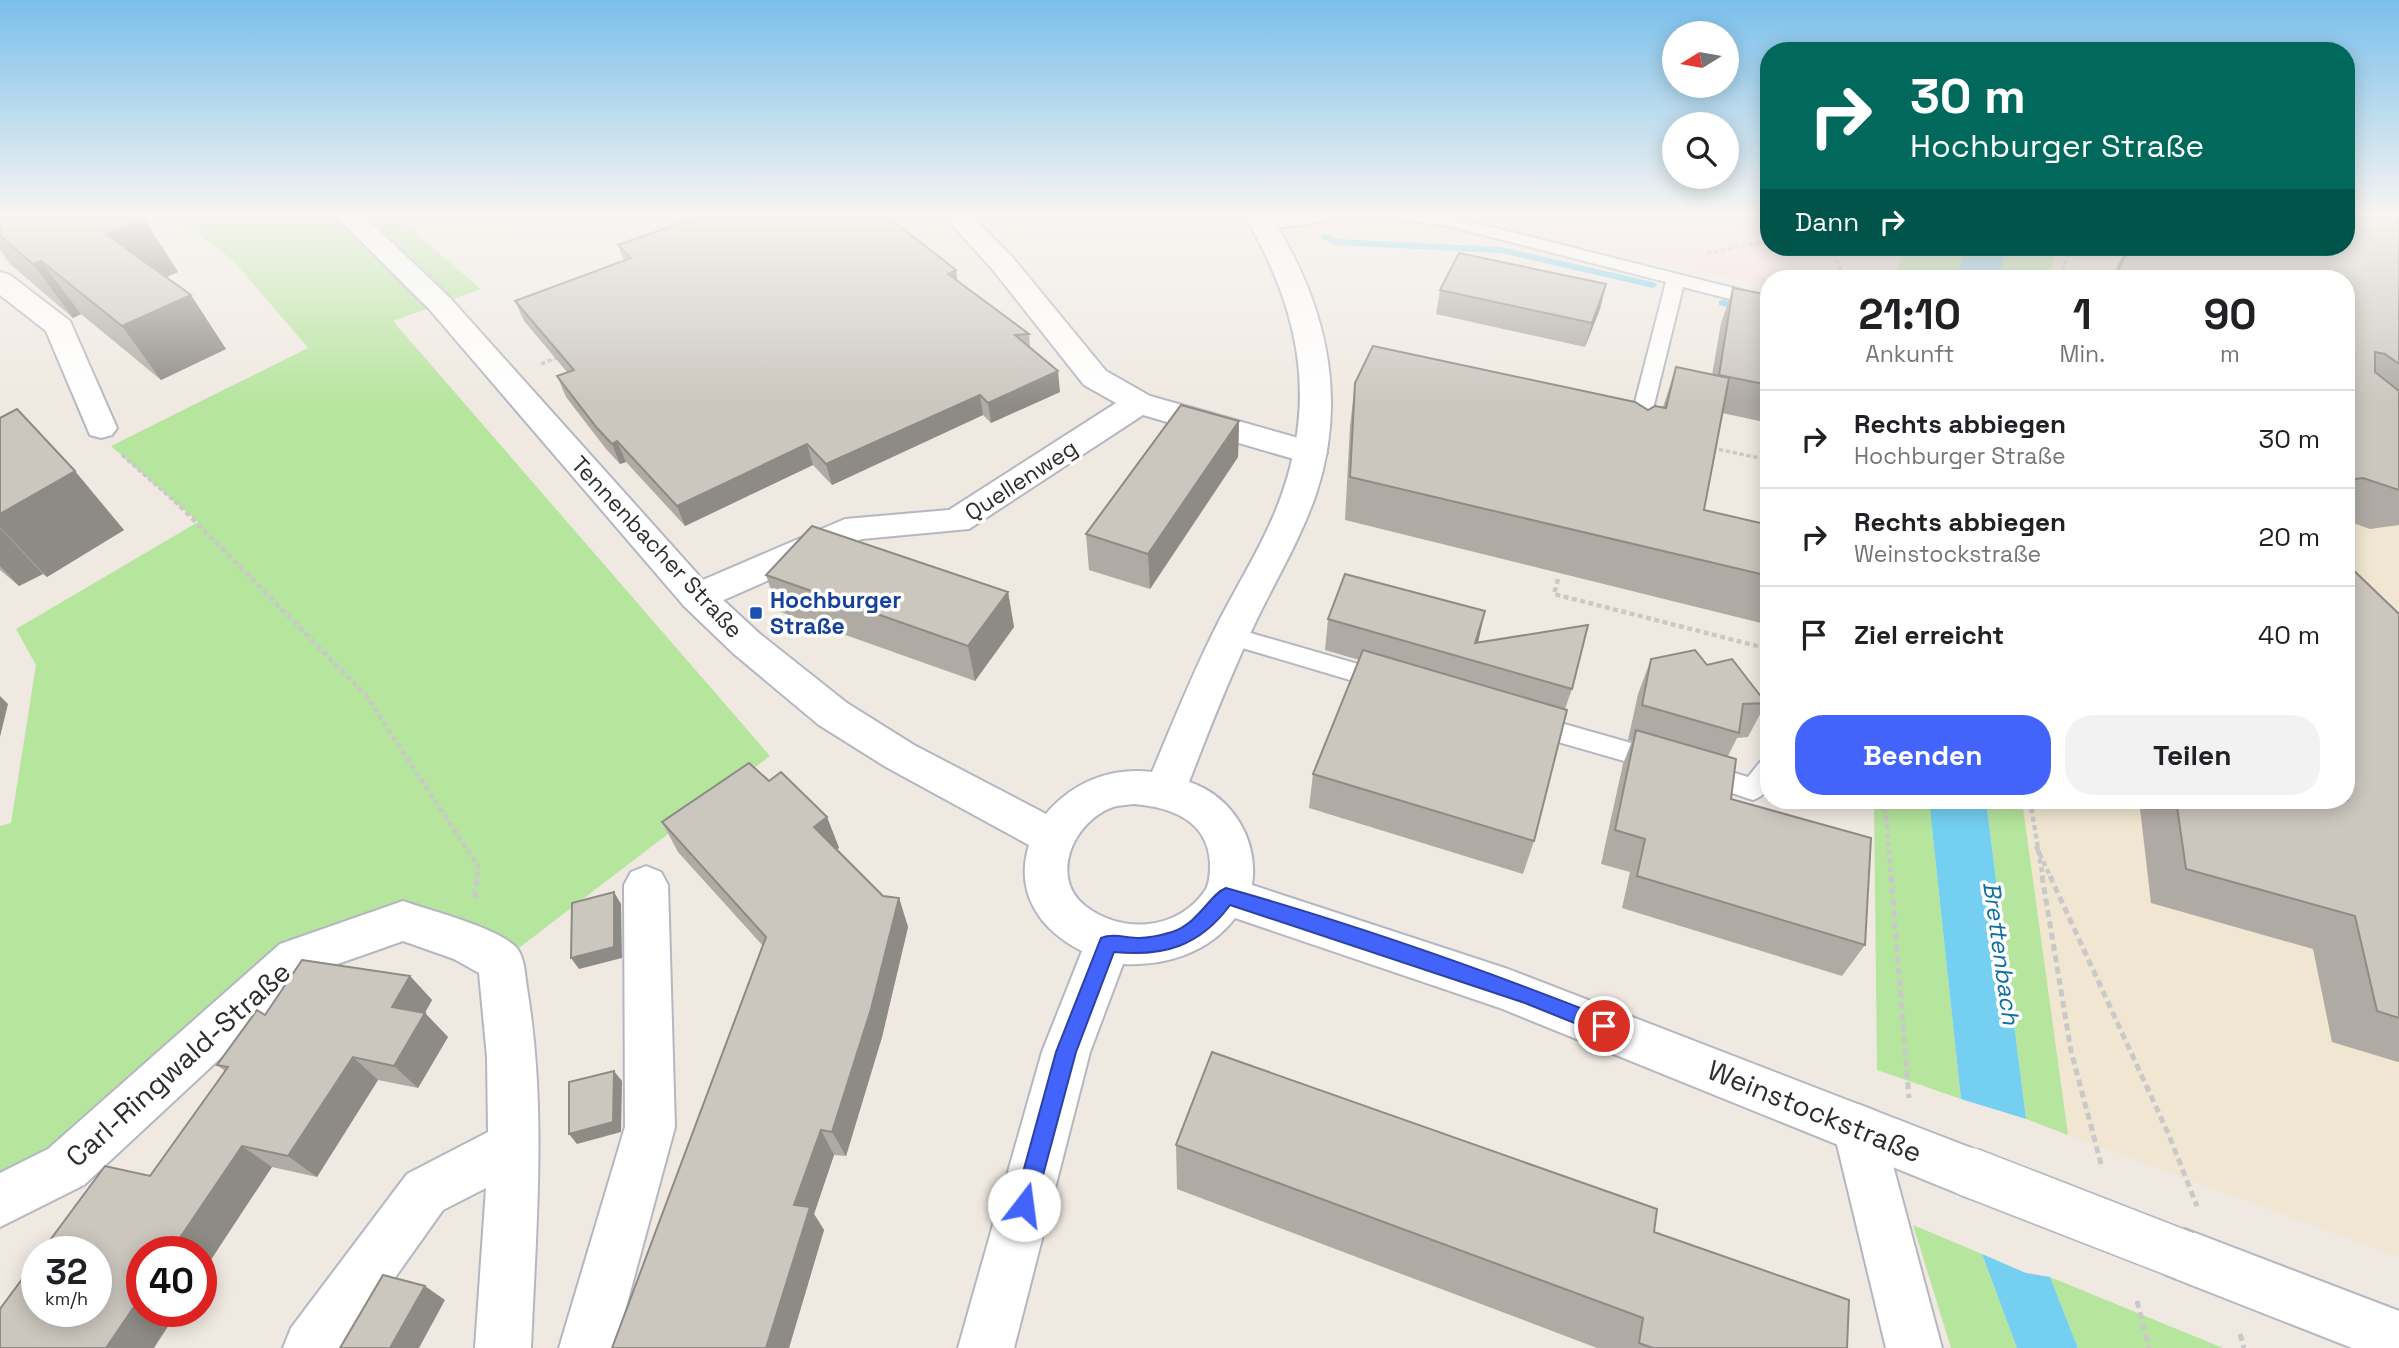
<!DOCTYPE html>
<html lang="de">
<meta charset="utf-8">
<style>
body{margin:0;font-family:"Space Grotesk",sans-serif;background:#f2f2f2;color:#202124;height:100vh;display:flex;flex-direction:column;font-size:26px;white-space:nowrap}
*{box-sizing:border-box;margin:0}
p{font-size:23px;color:#757577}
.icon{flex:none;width:38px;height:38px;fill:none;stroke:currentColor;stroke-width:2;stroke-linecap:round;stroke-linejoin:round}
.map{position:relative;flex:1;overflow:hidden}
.drawer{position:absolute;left:1760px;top:270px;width:595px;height:539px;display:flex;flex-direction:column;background:#fff;border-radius:28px;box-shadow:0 4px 18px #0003}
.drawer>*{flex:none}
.top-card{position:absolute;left:1760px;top:42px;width:595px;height:214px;border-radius:28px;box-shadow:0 4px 18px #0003;background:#00695c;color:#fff;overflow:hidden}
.needle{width:46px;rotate:259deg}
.fabs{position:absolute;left:1662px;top:21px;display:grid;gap:14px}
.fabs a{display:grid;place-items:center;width:77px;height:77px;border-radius:50%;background:#fff;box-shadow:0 4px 18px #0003;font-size:35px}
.speed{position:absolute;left:21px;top:1236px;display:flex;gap:14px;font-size:35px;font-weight:700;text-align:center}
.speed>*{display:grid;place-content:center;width:91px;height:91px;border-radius:50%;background:#fff;box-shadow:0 4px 18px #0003;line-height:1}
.speed small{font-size:18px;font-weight:400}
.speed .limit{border:10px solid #d22;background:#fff;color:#111}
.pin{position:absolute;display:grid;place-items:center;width:60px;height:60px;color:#fff;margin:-30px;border:4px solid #fff;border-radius:50%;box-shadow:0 2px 7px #0007}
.me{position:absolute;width:77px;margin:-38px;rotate:15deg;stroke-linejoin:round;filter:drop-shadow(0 0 5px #0008)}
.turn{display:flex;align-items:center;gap:24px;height:147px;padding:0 35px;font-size:32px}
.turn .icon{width:91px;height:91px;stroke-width:2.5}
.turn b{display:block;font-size:49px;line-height:60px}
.then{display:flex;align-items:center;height:66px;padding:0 35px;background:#0003;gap:14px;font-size:26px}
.eta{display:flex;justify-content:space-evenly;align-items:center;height:119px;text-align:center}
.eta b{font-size:42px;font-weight:700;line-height:49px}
.action{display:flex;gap:14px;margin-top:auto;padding:14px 35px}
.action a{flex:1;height:80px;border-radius:28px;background:#4264fb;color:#fff;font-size:28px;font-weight:700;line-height:80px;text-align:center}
.action a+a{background:#f2f2f2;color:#202124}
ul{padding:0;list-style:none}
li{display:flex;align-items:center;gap:21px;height:98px;padding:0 35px;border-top:2px solid #e0e0e0}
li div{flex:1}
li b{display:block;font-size:26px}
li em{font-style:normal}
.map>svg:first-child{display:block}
.education{fill:#f0e6d1}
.medical{fill:#f5dfe0}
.green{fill:#b6e59e}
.water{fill:#75cff0}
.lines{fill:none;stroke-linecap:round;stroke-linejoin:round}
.stream{fill:#75cff0;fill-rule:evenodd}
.lane-casing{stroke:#b4b7c1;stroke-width:4}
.street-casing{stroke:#b4b7c1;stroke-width:4}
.secondary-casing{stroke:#b4b7c1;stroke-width:4}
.path-far2{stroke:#c9c9c9;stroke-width:3.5;stroke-dasharray:4.5 2.5;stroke-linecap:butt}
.path-far1{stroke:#c9c9c9;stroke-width:4.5;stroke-dasharray:5 3.5;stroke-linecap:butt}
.path{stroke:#c9c9c9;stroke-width:5;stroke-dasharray:7 4.5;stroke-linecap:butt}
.lane{fill:#fff;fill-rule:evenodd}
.street{fill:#fff;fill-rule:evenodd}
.secondary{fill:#fff;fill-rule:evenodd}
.secondary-bridge-casing{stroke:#b4b7c1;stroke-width:52;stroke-linecap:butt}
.secondary-bridge{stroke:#fff;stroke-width:49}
.wall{fill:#afaba4}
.shaded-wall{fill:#8e8b86}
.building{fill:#cbc7bf;stroke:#8e8b86;stroke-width:2}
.route{fill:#4264fb;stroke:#2b41a3;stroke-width:2}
.transit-dot{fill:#1a4fb4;stroke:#fff;stroke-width:2.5}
.labels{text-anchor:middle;stroke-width:7;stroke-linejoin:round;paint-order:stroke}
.street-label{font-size:23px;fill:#2e2e2e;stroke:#fff}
.transit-label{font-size:23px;font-weight:bold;fill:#164399;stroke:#fff;text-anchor:start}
.water-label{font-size:24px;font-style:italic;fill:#0d6fa3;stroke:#fff}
.near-street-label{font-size:28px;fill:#2e2e2e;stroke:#fff}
</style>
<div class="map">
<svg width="2399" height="1348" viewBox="0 0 2399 1348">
<rect width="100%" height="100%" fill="#efe9e1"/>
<path class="education" d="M2399,216V1257L2068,1135L2022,800H2347V278H2049L2056,247H2347Z"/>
<path class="medical" d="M1466,216H1769V247H1905L1894,278H1769V287Z"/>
<g class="green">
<path d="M175,216H395L481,289L393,321L770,756L503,960L407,914L0,1197V826L11,823L36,665L16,629L198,522L111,446L308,348L233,260Z"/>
<path d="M1905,247H1966L1956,278H1894Z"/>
<path d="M2007,247H2056L2049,278H1998Z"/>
<path d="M1874,800H1929L1961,1099L1877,1070Z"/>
<path d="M1986,800H2022L2068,1135L2026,1119Z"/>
<path d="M1913,1225L1982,1254L2017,1348H1951Z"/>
<path d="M2050,1277L2223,1348H2078Z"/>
</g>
<g class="water">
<path d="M1966,247H2007L1998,278H1956Z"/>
<path d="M1929,800H1986L2026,1119L1961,1099Z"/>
<path d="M1982,1254L2026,1273L2050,1277L2078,1348H2017Z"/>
</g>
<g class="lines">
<g class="stream">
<path d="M1326,234L1337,239L1501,247L1653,282L1658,285L1653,288L1501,253L1335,245L1322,239V235Z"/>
<path d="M1723,300L1769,311V317L1719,305V301Z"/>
</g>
<g class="lane-casing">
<g id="lane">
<path d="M1287,216H1332C1324,224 1263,232 1255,224L1258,220Z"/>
<path d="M1396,216H1447L1769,297V309L1683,287L1646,437L1636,444L1626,437L1666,282L1444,225L1405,221Z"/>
<path d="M1230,627L1396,675L1399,682L1396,689L1387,691L1222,642L1218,636L1222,630Z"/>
<path d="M1529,714L1659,751L1668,754L1672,761L1668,768L1659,771L1520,731L1516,724L1520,717Z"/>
<path d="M1769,759C1769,777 1773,793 1753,800L1692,780L1688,773L1692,766L1701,763L1748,777L1760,762Z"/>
</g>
</g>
<g class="street-casing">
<g id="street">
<path d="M944,216H972L1013,258L1106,371L1150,396L1323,445L1327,453L1323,461L1311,464L1143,415L969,529L862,539L710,606L697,610L684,606L679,597L684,588L845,519L949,510L1116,403L1084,385L993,270Z"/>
<path d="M0,272L10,275L70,321L117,428L112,435L101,438L90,435L46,331L0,295Z"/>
<path d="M646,866L661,872L668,885L675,1127L615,1348H559L625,1127L624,885L631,872Z"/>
<path d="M403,901C431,911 496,927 516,947C525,957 525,976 527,988C547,1107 536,1228 531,1348H475L486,1188L443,1210L345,1348H283L291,1328L407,1174L488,1132L487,1057L479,973L454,959L403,941L312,973L84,1185L0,1227V1173L48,1149L280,944Z"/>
<path d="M1858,1104L1876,1111L1883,1128L1942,1348H1886L1833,1128L1840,1111Z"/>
</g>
</g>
<g class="secondary-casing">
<g id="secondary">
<path d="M336,216H364L450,298L710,588L760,634L847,703L914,745L1046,814C1073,782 1111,767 1152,772C1174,720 1195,667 1221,617C1242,577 1267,537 1282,494C1318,392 1297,306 1245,216H1271C1325,302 1349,395 1316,494C1301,538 1277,578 1257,619C1232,672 1210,727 1189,782C1232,796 1259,840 1252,885L1508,969L1987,1154L1995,1172L1987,1190L1969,1198L1500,1008L1235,918C1208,953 1166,966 1123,964L1090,1052L1014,1348H958L1042,1052L1082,951C1040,930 1014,893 1029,845L886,767L819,725L734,654L684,606L430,310ZM1134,804C1170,807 1208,820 1210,863C1210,871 1210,882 1206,889C1179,931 1121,935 1084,905C1049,876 1074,821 1113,807C1119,805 1127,805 1134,804Z"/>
<path d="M2185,1229L2399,1311V1348H2352L2166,1275L2158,1256L2166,1237Z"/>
</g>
</g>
<g class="path-far2">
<path d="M1832,247L1844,278"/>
<path d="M1707,253L1769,241"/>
<path d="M2061,278L2069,247"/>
<path d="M541,364L559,357"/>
<path d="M1712,448L1769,460"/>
<path d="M122,455L182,508"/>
</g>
<g class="path-far1">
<path d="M180,506L365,694L478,866L477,878"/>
<path d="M1558,579L1554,594L1769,649"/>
<path d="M1881,800L1886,813L1891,878"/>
<path d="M2030,800L2043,878"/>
<path d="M2036,846L2051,878"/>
</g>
<g class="path">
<path d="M1891,876L1909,1098"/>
<path d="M2042,876L2071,1051L2101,1164"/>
<path d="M2050,876L2168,1133L2197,1206"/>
<path d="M475,898L477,876"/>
<path d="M2137,1301L2149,1348"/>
<path d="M2240,1334L2244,1348"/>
</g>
<use href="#lane" class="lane"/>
<use href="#street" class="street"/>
<use href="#secondary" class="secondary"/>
<g class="secondary-bridge-casing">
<path id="secondary-bridge" d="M1969,1172L2185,1256"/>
</g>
<use href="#secondary-bridge" class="secondary-bridge"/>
</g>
<g class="wall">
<path d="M0,216L144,219L178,272L166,277L226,349L161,380L81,314L73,318L10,264L0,250Z"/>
<path d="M2399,216V525L2370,529L2347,521V278H2111L2126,249L2123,247H2347Z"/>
<path d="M618,245L957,280L1029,334L1030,348L1060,392L991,423L983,415L832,485L813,465L685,526L626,462L620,464L606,449L566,397L557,376L567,372L524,321L515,301L624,261Z"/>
<path d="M1606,284L1600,309L1585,347L1436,314L1440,290Z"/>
<path d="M1733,288L1769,295V423L1722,413L1704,510L1769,525V625L1345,520L1350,426L1355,383L1648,410L1663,407L1676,367L1712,375L1721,323Z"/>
<path d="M0,418L124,530L47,577L43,574L19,586L0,570Z"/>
<path d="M1239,421L1238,457L1150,589L1089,570L1086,534Z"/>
<path d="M766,575L1008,592L1014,627L975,681L778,611Z"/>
<path d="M2399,614V1062H2398L2332,1042L2313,949L2151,903L2139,800H2347Z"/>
<path d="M1328,619L1478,643L1572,689L1565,709L1534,841L1523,874L1309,808L1313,774L1359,660L1325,650Z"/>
<path d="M1651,659L1707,665L1766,703L1748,737L1737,738L1728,756L1731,799L1865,945L1842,976L1622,908L1630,872L1601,864L1623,764L1632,741L1628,740L1638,694Z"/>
<path d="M769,781L827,817L839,848L837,849L883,896L899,898L908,927L882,1037L846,1156L834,1155L814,1214L824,1230L789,1348H612L763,946L678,852L662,822Z"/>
<path d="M410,976L432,1000L425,1013L448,1037L418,1088L378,1080L317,1177L272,1167L150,1176L225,1071L217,1065L265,1015Z"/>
<path d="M1176,1145L1654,1232L1847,1348H1597L1177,1189Z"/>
</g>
<g class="shaded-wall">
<path d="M144,219L178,272L143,287L106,234Z"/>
<path d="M41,261L81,314L73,318L33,264Z"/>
<path d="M956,270L959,291L948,274Z"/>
<path d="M1606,284L1600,309L1585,347L1592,323Z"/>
<path d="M191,295L226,349L161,380L122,326Z"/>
<path d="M1058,371L1060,392L991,423L988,403Z"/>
<path d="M980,395L983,415L832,485L826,464Z"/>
<path d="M1239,421L1238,457L1150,589L1148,554Z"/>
<path d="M617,441L626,462L620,464L612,444Z"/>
<path d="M807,444L813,465L685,526L677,506Z"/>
<path d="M75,471L124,530L47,577L0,527V514Z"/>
<path d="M0,528L43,574L19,586L0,566Z"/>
<path d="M1008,592L1014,627L975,681L968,646Z"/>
<path d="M1485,611L1478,643H1475Z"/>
<path d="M0,696L8,704L0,737Z"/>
<path d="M827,817L839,848L826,857L814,827Z"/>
<path d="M614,892L621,904L622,958L579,969L571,958Z"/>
<path d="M899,898L908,927L882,1037L846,1156L832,1132Z"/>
<path d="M410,976L432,1000L415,1030L425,1013L448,1037L418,1088L394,1066L392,1007Z"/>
<path d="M353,1057L378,1080L317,1177L288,1156Z"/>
<path d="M614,1071L622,1081L621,1132L577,1144L569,1134Z"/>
<path d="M821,1130L834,1155L814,1214L824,1230L789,1348H766L794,1205Z"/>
<path d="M242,1146L272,1167L201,1275V1251H171Z"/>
<path d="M425,1286L445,1300L419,1348H390Z"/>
<path d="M142,1295V1311H178L154,1348H106Z"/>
</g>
<g class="building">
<path d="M0,216H139L144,219L106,234L191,295L122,326L41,261L33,264L0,236Z"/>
<path d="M700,216H887L956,270L948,274L1029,334L1015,335L1058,371L988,403L980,395L826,464L807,444L677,506L617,441L612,444L597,428L557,376L574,370L515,301L631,258L618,245Z"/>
<path d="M2347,216H2399V364L2385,354L2375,352V372L2399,391V490L2363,478L2347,480V278H2114L2130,247H2347Z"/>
<path d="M1459,253L1606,284L1592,323L1440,290Z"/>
<path d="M1733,288L1769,295V385L1719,375Z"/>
<path d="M1373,346L1635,402L1648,410L1655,406L1666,408L1676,367L1729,378L1704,510L1769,525V576L1350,477L1355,383Z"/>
<path d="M1181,405L1239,421L1148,554L1086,534Z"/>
<path d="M17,409L75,471L0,514V418Z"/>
<path d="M812,526L1008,592L968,646L766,575Z"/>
<path d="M2347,564L2399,614V1018L2377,1011L2355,916L2186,869L2176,800H2347Z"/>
<path d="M1345,574L1485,611L1475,643L1588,625L1572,689L1328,619Z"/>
<path d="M1363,650L1567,710L1534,841L1313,774Z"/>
<path d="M1695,650L1707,665L1732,659L1766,703L1743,704L1739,733L1642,705L1651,659Z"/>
<path d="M1636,730L1736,759L1731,799L1871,838L1865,945L1637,876L1645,839L1615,830Z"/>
<path d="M749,763L769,781L781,772L827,817L814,827L883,896L899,898L871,1009L832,1132L821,1130L794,1205L810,1207L766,1348H612L766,937L662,822Z"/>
<path d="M614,892V947L571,958L572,903Z"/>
<path d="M302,960L410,976L392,1007L425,1013L394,1066L353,1057L288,1156L242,1146L171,1251H142V1295L106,1348H0V1309L37,1259V1311H96V1251H42L105,1166L150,1176L228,1067L217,1065L257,1010L265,1015Z"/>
<path d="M1212,1052L1657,1209L1654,1232L1849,1300L1847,1348H1653L1639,1343L1643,1318L1176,1145Z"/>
<path d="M614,1071L613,1122L569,1134V1082Z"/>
<path d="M383,1275L425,1286L390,1348H340Z"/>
</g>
<linearGradient id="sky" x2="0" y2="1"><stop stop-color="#7abfeb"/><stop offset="0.53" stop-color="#f8f5f2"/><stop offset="1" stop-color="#f8f5f2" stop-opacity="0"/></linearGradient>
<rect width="2399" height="404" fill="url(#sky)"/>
<path class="route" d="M1226,888C1357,925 1485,970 1611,1020L1614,1026L1611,1033L1604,1035L1525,1003L1230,905C1200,946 1164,957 1114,952L1076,1052L1035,1205L1032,1212L1024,1215L1017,1212L1014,1205L1056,1052L1101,938C1113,933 1127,938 1139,938C1149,938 1162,935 1172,932C1199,923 1210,894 1226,888Z"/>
<rect class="transit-dot" x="749" y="606" width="14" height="14" rx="3.5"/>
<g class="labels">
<g class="street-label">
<text transform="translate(1021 480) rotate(-33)" y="8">Quellenweg</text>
<text transform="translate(657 547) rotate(47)" y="8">Tennenbacher Straße</text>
</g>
<g class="transit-label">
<text x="770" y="608">Hochburger<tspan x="770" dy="26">Straße</tspan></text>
</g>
<g class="water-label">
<text transform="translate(2001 953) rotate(82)" y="8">Brettenbach</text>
</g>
<g class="near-street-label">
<text transform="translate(178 1064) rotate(-42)" y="10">Carl-Ringwald-Straße</text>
<text transform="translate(1815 1111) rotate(22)" y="10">Weinstockstraße</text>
</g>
</g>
</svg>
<div class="fabs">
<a><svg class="needle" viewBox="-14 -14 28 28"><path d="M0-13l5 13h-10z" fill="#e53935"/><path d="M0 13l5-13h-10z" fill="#757577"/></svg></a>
<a><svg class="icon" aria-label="search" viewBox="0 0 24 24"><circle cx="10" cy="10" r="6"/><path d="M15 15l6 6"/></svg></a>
</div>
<div class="speed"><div>32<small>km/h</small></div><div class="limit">40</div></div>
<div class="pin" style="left:1604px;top:1026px;background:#d93025"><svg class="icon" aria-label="arrive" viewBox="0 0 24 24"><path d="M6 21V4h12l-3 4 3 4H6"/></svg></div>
<svg class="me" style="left:1024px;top:1205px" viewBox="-20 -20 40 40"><circle r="19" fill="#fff"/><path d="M0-13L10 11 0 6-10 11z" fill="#4264fb"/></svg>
<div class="top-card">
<div class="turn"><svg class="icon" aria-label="right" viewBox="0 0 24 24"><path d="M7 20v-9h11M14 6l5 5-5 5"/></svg><div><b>30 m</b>Hochburger Straße</div></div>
<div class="then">Dann<svg class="icon" aria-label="right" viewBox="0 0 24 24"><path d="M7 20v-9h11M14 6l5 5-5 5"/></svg></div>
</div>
<section class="drawer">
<div class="eta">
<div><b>21:10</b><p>Ankunft</p></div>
<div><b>1</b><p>Min.</p></div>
<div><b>90</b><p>m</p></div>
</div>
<ul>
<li><svg class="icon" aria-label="right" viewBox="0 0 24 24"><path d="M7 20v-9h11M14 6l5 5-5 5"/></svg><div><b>Rechts abbiegen</b><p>Hochburger Straße</p></div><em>30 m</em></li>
<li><svg class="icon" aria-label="right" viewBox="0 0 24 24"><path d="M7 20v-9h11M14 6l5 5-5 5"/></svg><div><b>Rechts abbiegen</b><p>Weinstockstraße</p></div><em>20 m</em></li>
<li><svg class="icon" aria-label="arrive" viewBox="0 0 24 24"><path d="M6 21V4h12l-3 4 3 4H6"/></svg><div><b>Ziel erreicht</b></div><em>40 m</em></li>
</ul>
<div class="action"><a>Beenden</a><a>Teilen</a></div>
</section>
</div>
